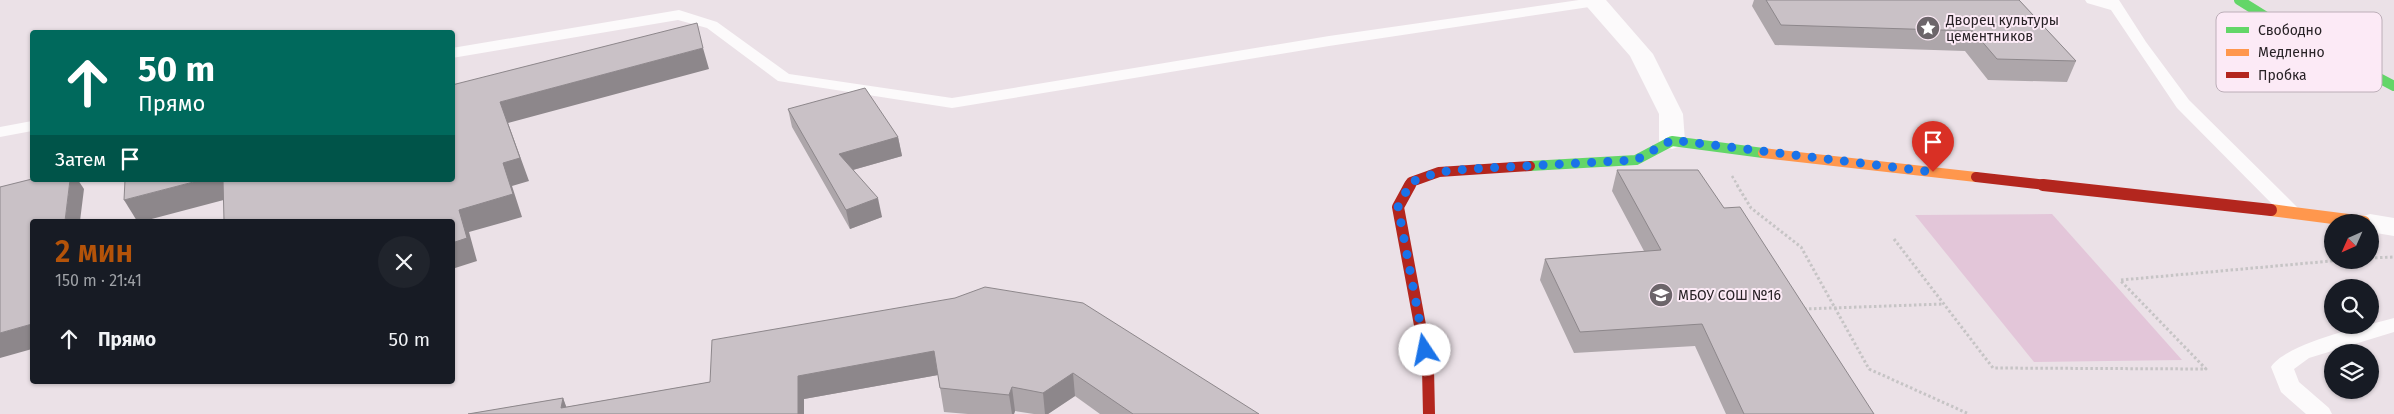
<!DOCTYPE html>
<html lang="ru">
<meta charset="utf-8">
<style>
body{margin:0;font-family:"Fira Sans",sans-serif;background:#20242c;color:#f1f3f6;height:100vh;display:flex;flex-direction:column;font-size:19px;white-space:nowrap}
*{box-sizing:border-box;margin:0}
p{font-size:16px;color:#9ea1a6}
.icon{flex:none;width:28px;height:28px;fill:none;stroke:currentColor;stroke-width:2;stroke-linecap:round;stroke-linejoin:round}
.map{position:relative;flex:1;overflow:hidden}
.side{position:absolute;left:30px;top:219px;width:425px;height:165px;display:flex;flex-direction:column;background:#171b24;border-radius:5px;box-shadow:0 1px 4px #0004}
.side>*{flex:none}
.hud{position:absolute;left:30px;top:30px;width:425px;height:152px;border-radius:5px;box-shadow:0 1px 4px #0004;background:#00695c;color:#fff;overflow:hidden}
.needle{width:32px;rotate:225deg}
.buttons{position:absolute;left:2324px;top:214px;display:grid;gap:10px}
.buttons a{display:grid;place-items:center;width:55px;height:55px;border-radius:50%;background:#171b24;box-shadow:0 1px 4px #0004;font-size:25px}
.pin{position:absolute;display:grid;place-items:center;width:42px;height:42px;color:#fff;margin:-51px -21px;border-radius:50% 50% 50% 0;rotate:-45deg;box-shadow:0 0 5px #0007}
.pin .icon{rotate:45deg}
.me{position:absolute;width:55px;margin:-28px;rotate:349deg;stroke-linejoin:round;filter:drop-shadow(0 0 4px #0008)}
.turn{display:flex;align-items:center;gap:18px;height:105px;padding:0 25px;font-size:22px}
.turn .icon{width:65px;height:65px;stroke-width:2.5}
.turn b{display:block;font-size:35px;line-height:42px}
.then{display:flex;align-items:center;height:48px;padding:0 25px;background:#0003;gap:10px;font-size:19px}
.round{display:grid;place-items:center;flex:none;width:52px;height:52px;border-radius:26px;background:#20242c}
.overview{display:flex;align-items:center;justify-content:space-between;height:85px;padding:0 25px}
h1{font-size:30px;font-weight:600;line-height:38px;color:#b45309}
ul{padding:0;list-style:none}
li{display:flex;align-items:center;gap:15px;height:70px;padding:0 25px}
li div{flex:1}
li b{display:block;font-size:19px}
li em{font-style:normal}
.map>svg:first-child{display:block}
.green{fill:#e3c6d9}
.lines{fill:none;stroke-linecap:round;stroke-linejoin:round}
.path-far1{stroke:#c6c4c5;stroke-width:2.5;stroke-dasharray:2.5 2.5;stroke-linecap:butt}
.path{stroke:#c6c4c5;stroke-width:3;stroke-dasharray:2.5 2.5;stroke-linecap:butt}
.lane{fill:#fcfafb;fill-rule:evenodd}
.street{fill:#fcfafb;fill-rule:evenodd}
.fast{stroke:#63d668;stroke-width:10}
.slow-far1{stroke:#ff974d;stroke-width:10}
.slow{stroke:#ff974d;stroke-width:12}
.jam-far1{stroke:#b3261e;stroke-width:10}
.jam{stroke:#b3261e;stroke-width:12}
.wall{fill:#ada6aa}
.shaded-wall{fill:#8d878b}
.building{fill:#c9c1c6;stroke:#8d878b}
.route{stroke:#1a73e8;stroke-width:9;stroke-dasharray:0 16.2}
.labels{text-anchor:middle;stroke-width:4;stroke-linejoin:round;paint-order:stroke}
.poi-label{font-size:14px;fill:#282226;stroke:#fceaf6;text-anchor:start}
.key{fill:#fceaf6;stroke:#bcaeb8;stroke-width:1}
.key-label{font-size:14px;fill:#282226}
</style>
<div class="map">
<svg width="2394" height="414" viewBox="0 0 2394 414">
<rect width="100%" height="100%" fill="#ebe1e7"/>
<path class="green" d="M2052,214L2182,360L2034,362L1915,215Z"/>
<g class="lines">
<path class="path-far1" d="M1732,176L1738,186"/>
<g class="path">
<path d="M1737,185L1751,208L1801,247L1869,369L1969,414"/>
<path d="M1894,239L1993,368L2206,369L2120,280"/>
<path d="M2370,258L2394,257"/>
<path d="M2121,280L2342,260"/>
<path d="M1804,309L1943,304"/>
</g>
<g class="lane">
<path d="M1579,0H1602L1603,2L1596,6L1329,46L952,108L778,81L707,28L678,20L452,58V48L679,10L717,22L789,74L952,98L1329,36Z"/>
<path d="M2085,0H2119L2146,42L2189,100L2298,208L2300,212L2298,216H2284L2177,108L2111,10L2087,3Z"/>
<path d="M32,121V131L0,137V127Z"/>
<path d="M2394,318V332L2309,358L2294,369L2299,382L2329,408L2332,414H2306L2281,392L2271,367C2286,343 2365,326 2394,318Z"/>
</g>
<g class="street">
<path d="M1581,0H1606L1653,54L1683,114L1685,141L1681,146L1672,149L1663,146L1659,141V114L1630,56Z"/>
<path d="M2370,214L2394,218V236L2370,232V222H2356L2360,217Z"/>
</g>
<g class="fast">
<path d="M2239,0L2284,28L2394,86"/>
<path d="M1530,166L1636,160L1672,141L1763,153"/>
</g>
<path class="slow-far1" d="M1763,153L1976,177"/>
<path class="slow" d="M2271,210L2364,222"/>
<g class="jam-far1">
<path d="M1976,177L2055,186"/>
<path d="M1409,186L1411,182L1439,172L1530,166"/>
</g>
<g class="jam">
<path d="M1410,185L1398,207L1428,368L1429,414"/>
<path d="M2043,185L2271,210"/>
</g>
</g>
<g class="wall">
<path d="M1754,0H2019L2076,61L2067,82L1988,80L1965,51L1775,45L1752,6Z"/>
<path d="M788,109L898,137L902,156L853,170L882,217L850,229L792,127Z"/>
<path d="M1617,170L1724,208L1874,414H1726L1695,346L1574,353L1540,280L1545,259L1644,251L1612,191Z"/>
<path d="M955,298L1259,414H1100L1075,396L1048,414H1034L1015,411L1014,414H968L944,412L938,375L804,399L468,414L563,398L566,407L710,382Z"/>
</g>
<g class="shaded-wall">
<path d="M703,48L709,69L508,123L529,181L512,186L522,217L469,232L477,261L452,269V243L459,210L503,163L500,102Z"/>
<path d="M898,137L902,156L842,173L839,154Z"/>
<path d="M70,180H78L84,189L80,221H65Z"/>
<path d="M201,180H225L235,197L144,221H137L124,200Z"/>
<path d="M878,198L882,217L850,229L846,210Z"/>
<path d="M32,324V349L0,358V333Z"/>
<path d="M934,351L938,375L804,399V414H798V376Z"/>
<path d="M1073,373L1075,396L1048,414H1045L1043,393Z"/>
<path d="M1012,387L1015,411L1014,414H1012L1009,395Z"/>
<path d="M563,398L569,414L561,408Z"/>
</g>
<g class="building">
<path d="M1766,0H2019L2076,61L1997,59L1973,31L1781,25Z"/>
<path d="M697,23L703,48L500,102L520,158L503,163L513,194L459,210L467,238L452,243V221H224L223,180H452V85Z"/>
<path d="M865,88L898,137L839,154L878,198L846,210L788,109Z"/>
<path d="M1617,170H1698L1724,208L1740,207L1874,414H1744L1702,324L1580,332L1545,259L1661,250Z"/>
<path d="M32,179V180H70L65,221H32V324L0,333V187Z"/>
<path d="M125,180H201L124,200Z"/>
<path d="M985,287L1083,303L1259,414H1133L1073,373L1043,393L1012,387L1009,395L940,388L934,351L798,376V414H468L563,398L561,408L710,382L712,340L955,298Z"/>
</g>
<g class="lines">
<path class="route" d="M1425,350L1398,207L1411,182L1439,172L1469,169L1636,160L1672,140L1933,172"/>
</g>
<defs>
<g id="sight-disc" transform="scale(1.25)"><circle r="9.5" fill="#6c656a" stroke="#fceaf6"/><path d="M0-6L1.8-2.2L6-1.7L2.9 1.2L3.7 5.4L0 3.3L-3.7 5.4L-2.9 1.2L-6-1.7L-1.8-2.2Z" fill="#fff"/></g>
<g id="school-disc" transform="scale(1.25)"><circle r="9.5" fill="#6c656a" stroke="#fceaf6"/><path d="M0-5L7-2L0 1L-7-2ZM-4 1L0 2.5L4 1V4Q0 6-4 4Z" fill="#fff"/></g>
</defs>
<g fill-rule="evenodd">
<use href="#sight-disc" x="1928" y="28"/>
<use href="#school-disc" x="1661" y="295"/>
</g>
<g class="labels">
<g class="poi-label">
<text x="1946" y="25">Дворец культуры<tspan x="1946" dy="16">цементников</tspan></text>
<text x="1678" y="300">МБОУ СОШ №16</text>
</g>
</g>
<rect x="2216" y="12" width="166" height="80" rx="8" class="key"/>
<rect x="2226" y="27" width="23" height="6" fill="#63d668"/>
<rect x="2226" y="49" width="23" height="7" fill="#ff974d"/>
<rect x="2226" y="72" width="23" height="6" fill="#b3261e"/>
<g class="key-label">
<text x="2258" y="35">Свободно</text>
<text x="2258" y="57">Медленно</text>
<text x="2258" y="80">Пробка</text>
</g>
</svg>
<div class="buttons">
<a><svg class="needle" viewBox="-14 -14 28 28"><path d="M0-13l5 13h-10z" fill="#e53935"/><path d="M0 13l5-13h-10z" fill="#9ea1a6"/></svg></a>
<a><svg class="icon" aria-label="search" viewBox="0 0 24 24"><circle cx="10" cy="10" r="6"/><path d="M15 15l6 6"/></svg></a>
<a><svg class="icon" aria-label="layers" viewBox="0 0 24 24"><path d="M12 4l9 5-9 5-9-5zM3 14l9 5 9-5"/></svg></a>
</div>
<div class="pin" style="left:1933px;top:172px;background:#d93025"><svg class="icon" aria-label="arrive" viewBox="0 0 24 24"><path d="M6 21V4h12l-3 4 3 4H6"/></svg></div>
<svg class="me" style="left:1425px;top:350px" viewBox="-20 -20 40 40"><circle r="19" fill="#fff"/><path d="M0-13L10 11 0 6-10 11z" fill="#1a73e8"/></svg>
<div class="hud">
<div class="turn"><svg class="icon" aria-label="ahead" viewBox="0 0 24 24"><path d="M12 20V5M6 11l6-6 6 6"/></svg><div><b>50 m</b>Прямо</div></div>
<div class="then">Затем<svg class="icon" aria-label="arrive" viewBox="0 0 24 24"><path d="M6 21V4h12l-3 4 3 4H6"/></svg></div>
</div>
<section class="side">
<div class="overview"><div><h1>2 мин</h1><p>150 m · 21:41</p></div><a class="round"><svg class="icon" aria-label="close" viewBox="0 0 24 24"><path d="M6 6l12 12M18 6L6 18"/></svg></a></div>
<ul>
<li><svg class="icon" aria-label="ahead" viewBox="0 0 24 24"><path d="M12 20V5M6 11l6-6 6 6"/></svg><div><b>Прямо</b></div><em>50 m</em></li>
</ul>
</section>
</div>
